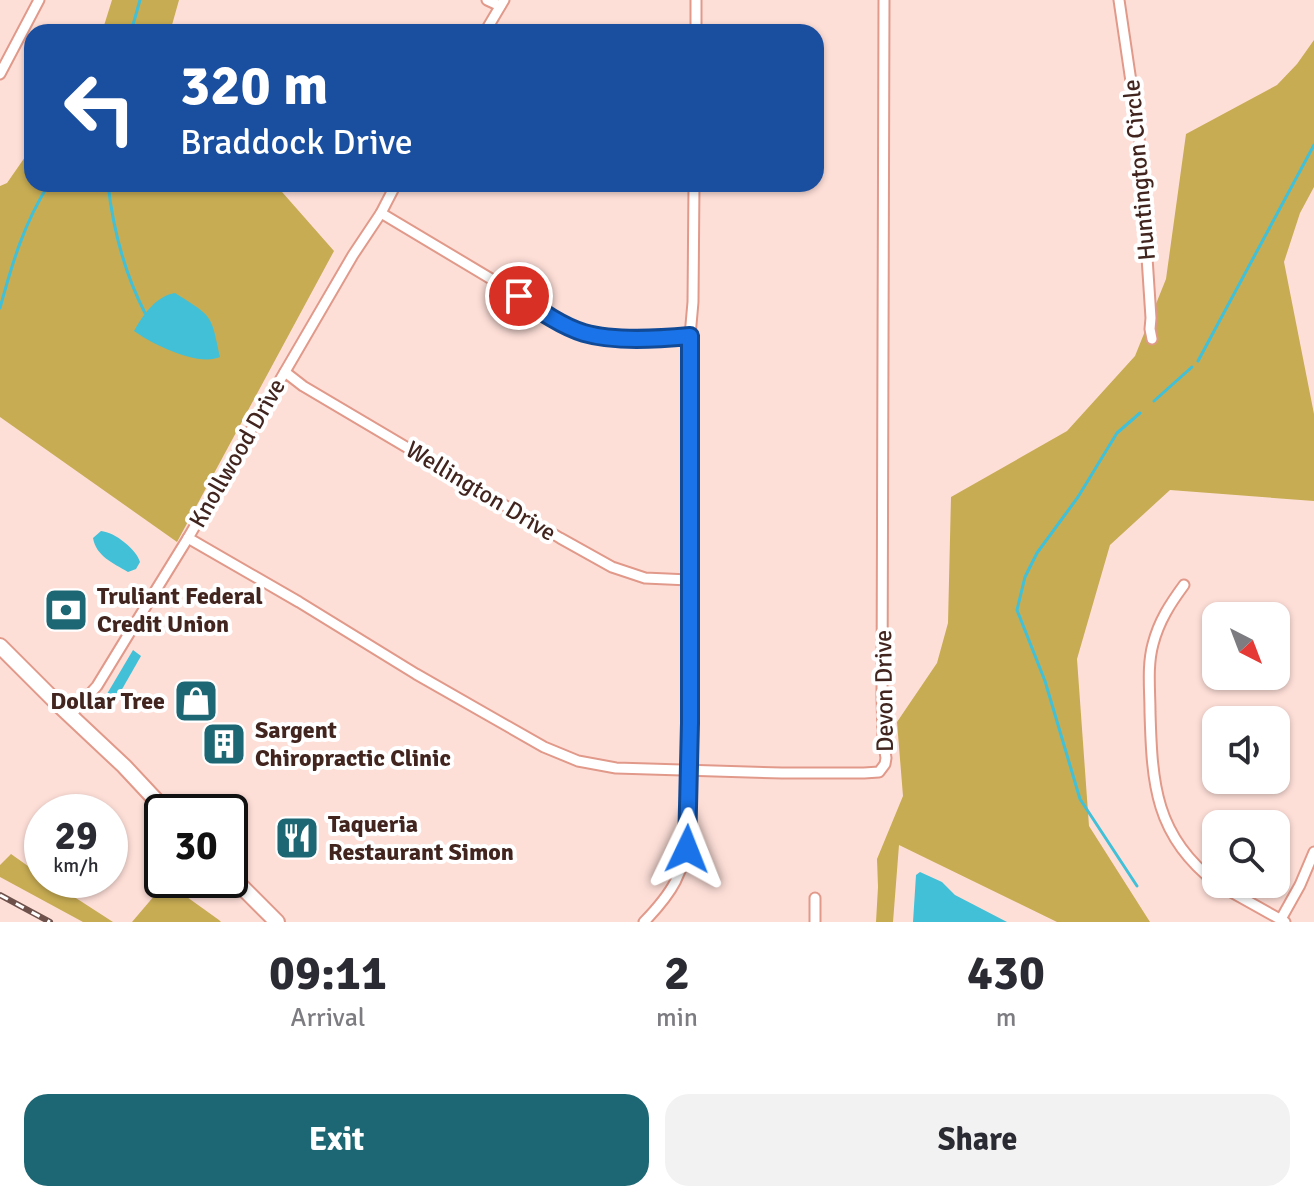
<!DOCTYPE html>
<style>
body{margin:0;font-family:Signika,sans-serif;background:#f2f2f3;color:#2b2b33;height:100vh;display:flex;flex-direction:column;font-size:30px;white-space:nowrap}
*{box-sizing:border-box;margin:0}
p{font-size:26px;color:#7c7c81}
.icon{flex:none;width:44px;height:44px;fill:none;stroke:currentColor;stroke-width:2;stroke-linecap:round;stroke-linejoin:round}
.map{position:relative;height:922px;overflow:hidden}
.sheet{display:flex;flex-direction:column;background:#fff;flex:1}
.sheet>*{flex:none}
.hud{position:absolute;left:24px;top:24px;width:800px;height:168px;border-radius:24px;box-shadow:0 2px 6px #0004;background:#1a4fa0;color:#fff;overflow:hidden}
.needle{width:52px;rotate:138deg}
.fabs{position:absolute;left:1202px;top:602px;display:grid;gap:16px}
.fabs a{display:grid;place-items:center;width:88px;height:88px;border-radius:16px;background:#fff;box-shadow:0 2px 6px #0004;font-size:40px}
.speed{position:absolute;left:24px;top:794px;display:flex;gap:16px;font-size:40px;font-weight:700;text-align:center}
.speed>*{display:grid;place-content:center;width:104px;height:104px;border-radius:50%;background:#fff;box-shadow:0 2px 6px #0004;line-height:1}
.speed small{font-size:20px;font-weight:400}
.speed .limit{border:4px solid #111;border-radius:12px;background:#fff;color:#111}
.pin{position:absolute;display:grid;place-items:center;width:68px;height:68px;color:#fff;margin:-34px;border:4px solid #fff;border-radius:50%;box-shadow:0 2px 8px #0007}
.me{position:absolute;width:88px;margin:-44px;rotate:2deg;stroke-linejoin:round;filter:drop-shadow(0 0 6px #0008)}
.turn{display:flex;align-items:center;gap:28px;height:168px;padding:0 24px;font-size:36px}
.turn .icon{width:104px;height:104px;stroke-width:2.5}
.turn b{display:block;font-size:56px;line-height:68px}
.eta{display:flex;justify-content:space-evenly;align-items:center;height:136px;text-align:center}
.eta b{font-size:48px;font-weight:800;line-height:56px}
.action{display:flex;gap:16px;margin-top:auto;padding:16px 24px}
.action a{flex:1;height:92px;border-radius:24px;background:#1d6673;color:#fff;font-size:32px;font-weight:800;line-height:92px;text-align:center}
.action a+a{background:#f2f2f3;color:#2b2b33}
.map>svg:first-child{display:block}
.forest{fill:#c7ac53}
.water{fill:#41c0d7}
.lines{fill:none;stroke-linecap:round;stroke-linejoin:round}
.stream{stroke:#41c0d7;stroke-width:3}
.street-casing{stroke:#e1998a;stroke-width:13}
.primary-casing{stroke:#e1998a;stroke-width:18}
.street{stroke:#fff;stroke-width:9}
.primary{stroke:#fff;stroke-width:14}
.rail-casing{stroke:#6e514b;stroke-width:6}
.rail{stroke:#fff;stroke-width:3;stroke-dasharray:9;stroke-linecap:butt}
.route-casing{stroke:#114b97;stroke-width:20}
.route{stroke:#1a73e8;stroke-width:14}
.labels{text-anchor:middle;stroke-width:8;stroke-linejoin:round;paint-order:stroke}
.street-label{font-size:24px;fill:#42251f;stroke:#fff}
.poi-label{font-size:24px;font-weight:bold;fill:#42251f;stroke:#fff;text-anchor:start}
</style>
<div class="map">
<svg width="1314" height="922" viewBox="0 0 1314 922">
<rect width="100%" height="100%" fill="#fedfd8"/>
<g class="forest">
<path d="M112,0H179L170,32H102Z"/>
<path d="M1314,40V187L1300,213L1284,262L1314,414V501L1170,490L1110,545L1077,659L1089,826L1150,922H1057L899,845L893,922H876L878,887L877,859L903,796L897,722L937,663L948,623L951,497L1067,431L1135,356L1166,279L1186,134L1277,85L1297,64Z"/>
<path d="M32,147V184H275L334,251L177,542L0,417V186L7,183Z"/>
<path d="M11,854L42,876V880H48L113,922H83L0,877V865Z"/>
<path d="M166,882L219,920L221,922H132Z"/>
</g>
<g class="water">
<path d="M175,293C213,317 211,314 220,357C198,367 152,344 134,331C143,315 156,296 175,293Z"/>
<path d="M101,531C115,532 137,550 140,562L136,569L128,572C113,563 96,556 93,538Z"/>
<path d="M133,650L141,656L113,705L104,699Z"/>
<path d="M920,872L942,882L955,895L1007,922H913L916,875Z"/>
</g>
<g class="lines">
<g class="stream">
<path d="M131,32L140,0"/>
<path d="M108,184C113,229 124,272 145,313"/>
<path d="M0,308C12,264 24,223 49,184"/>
<path d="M1198,361L1314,145"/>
<path d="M1154,401L1192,367"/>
<path d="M1137,886L1080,799L1045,681L1017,610L1025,577L1037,553L1078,497L1117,433L1140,413"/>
</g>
<g class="street-casing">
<g id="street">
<path d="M487,0L500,6"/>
<path d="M1119,0L1139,136L1151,318L1150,329L1152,339"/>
<path d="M485,32L504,0"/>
<path d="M696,32V0"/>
<path d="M0,74L39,0"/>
<path d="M381,213L575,329C611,342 653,340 690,336"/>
<path d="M285,372L303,386L560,538L612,567L645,578L689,580"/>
<path d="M188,538L299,602L416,674L544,747L578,761L616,768L782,773H864L879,772L885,764L886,758L883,739L882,696L884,0"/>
<path d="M1184,585C1170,604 1159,621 1153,644C1147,666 1150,690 1150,712C1152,784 1155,836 1216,883"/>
<path d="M70,716L97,686L130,632L188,538L353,255L381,213L396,184"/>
<path d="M1217,884L1285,922"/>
<path d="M815,898V922"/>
<path d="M1281,919L1300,885L1314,852"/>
<path d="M644,922C672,893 685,873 688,832L690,336L693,302L694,184"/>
</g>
</g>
<g class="primary-casing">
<g id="primary">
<path d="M0,646L59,705L124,766L167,812"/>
<path d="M230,875L277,922"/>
</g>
</g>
<use href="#street" class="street"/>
<use href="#primary" class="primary"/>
<g class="rail-casing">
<path id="rail" d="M0,895L50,922"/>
</g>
<use href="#rail" class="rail"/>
</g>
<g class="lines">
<g class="route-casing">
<path id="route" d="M519,296C539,310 561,326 584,333C615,342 658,339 690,336V723L687,849"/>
</g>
<use href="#route" class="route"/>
</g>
<defs>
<g id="bank-square" transform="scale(2.3)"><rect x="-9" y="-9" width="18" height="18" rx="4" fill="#1d6673" stroke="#fff"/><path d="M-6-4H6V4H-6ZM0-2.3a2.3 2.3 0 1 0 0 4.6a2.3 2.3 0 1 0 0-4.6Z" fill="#fff"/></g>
<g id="shop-square" transform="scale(2.3)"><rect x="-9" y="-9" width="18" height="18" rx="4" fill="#1d6673" stroke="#fff"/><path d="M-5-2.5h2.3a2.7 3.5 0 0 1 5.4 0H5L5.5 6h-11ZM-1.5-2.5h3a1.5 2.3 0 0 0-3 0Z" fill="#fff"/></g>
<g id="building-square" transform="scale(2.3)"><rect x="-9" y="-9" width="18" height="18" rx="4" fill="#1d6673" stroke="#fff"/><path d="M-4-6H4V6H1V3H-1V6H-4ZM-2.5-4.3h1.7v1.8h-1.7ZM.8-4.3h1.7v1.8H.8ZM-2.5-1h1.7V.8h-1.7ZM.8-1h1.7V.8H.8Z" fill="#fff"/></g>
<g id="restaurant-square" transform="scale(2.3)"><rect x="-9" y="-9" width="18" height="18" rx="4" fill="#1d6673" stroke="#fff"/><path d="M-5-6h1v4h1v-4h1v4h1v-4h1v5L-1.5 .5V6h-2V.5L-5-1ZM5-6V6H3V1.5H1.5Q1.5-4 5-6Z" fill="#fff"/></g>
</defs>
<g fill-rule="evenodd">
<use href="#bank-square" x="66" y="610"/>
<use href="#shop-square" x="196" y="701"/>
<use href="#building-square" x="224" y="744"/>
<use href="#restaurant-square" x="297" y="838"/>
</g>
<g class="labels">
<g class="street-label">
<text transform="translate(1139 170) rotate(-95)" y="8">Huntington Circle</text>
<text transform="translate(237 453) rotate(-60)" y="8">Knollwood Drive</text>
<text transform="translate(481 491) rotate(31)" y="8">Wellington Drive</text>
<text transform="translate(884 691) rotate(-91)" y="8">Devon Drive</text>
</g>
<g class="poi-label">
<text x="97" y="604">Truliant Federal<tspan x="97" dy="28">Credit Union</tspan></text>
<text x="165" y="709" text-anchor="end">Dollar Tree</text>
<text x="255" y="738">Sargent<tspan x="255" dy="28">Chiropractic Clinic</tspan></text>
<text x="328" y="832">Taqueria<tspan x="328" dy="28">Restaurant Simon</tspan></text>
</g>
</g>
</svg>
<div class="fabs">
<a><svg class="needle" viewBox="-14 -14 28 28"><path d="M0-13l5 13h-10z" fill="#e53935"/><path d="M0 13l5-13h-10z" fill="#7c7c81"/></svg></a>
<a><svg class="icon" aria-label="sound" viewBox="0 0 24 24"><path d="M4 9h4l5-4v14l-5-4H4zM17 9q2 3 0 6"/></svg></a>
<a><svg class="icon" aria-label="search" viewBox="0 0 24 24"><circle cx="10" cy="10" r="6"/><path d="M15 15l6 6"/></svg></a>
</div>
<div class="speed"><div>29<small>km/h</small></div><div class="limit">30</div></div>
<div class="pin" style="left:519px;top:296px;background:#d93025"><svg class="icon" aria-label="arrive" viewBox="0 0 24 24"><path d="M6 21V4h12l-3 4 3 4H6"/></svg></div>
<svg class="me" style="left:687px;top:849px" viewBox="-20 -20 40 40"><path d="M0-17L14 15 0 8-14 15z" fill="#1a73e8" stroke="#fff" stroke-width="4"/></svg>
<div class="hud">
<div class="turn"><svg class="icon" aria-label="left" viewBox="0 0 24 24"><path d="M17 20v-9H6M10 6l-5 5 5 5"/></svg><div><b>320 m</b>Braddock Drive</div></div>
</div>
</div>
<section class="sheet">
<div class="eta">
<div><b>09:11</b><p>Arrival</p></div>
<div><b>2</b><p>min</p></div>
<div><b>430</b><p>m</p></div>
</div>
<div class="action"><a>Exit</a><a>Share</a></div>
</section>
